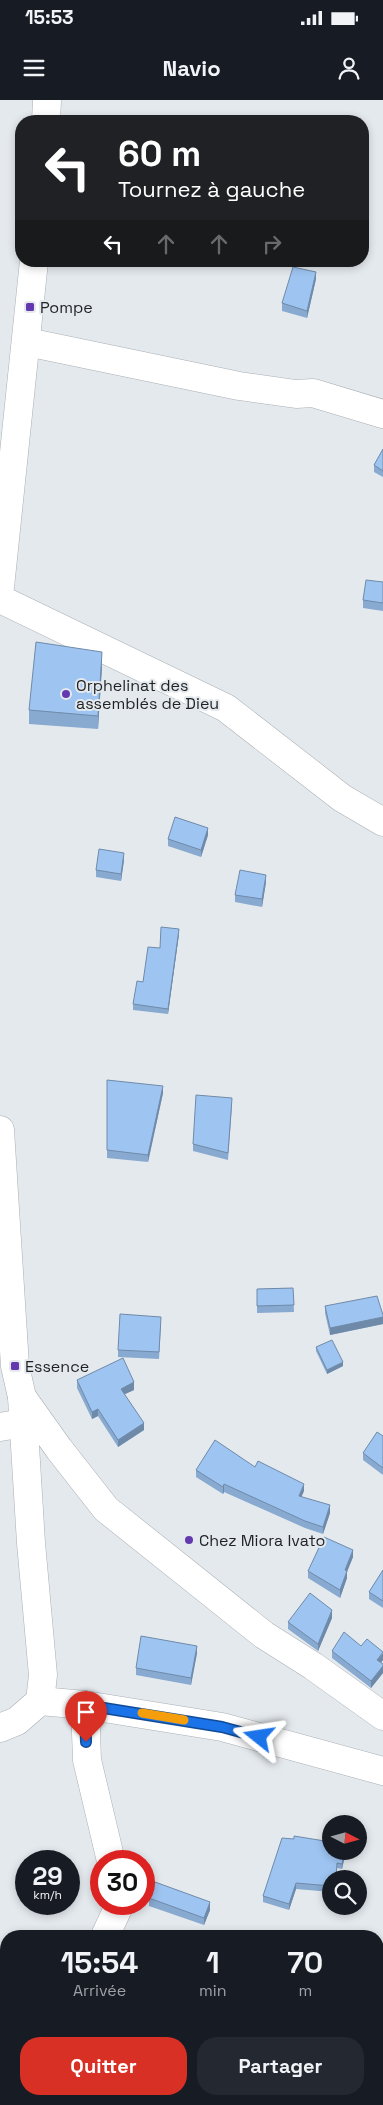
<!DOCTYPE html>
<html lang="fr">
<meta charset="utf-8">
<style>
body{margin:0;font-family:"Space Grotesk",sans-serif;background:#242831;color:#f1f3f6;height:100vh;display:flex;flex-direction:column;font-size:19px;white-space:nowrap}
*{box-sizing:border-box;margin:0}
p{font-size:16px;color:#9ea1a6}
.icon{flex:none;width:28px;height:28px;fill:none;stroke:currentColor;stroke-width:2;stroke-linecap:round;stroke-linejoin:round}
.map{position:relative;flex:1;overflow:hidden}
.sheet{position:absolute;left:0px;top:1830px;width:384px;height:175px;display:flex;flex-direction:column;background:#171b24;border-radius:20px 20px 0 0;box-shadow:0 2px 8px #0003}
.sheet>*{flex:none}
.top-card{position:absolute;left:15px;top:15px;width:354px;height:152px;border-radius:20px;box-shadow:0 2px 8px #0003;background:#202124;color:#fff;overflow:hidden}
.needle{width:32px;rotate:96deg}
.fabs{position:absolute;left:322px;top:1715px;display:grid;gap:10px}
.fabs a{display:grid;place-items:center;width:45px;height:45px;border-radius:50%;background:#171b24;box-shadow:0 2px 8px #0003;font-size:25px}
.speed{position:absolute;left:15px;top:1750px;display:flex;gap:10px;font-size:25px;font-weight:700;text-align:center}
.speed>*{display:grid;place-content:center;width:65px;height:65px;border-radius:50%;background:#171b24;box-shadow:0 2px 8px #0003;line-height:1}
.speed small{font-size:12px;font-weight:400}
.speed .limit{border:8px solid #d22;background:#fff;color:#111}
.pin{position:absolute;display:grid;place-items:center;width:42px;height:42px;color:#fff;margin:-51px -21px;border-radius:50% 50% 50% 0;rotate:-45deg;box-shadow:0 0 5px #0007}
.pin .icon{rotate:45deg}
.me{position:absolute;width:55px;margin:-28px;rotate:285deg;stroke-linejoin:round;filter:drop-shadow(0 0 4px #0008)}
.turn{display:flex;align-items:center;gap:18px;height:105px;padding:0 20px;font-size:22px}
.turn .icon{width:65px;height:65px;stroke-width:2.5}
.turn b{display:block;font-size:35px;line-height:42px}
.lanes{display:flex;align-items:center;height:48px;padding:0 20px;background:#0003;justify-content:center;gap:25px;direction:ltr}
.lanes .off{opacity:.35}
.eta{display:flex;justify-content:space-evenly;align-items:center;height:85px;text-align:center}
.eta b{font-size:30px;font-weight:700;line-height:35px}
.action{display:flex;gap:10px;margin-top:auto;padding:10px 20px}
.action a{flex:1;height:58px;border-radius:20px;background:#d93025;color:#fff;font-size:20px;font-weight:700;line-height:58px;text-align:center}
.action a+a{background:#242831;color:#f1f3f6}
.status{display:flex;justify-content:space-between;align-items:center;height:35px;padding:0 25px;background:#171b24;direction:ltr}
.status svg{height:14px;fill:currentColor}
header{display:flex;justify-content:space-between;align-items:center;height:65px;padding:0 20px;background:#171b24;font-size:22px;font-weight:700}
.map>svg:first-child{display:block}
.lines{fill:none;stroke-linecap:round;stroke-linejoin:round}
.minor-casing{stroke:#aaafb4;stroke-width:29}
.minor{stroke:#fff;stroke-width:28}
.wall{fill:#88a9d0}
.shaded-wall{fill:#6f8aa9}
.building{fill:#9ec5f2;stroke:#6f8aa9}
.route-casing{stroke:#114b97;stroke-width:12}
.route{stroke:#1a73e8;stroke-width:9}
.slow{stroke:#f59e0b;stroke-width:9}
.poi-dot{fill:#6439b0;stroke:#e4e9ee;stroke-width:2}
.labels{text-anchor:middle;stroke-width:4;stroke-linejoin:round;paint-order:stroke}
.poi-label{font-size:16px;fill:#1f2123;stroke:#e4e9ee;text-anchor:start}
</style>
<div class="status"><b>15:53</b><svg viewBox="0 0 49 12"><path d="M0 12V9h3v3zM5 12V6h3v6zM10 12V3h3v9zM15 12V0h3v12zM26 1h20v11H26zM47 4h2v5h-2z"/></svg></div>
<header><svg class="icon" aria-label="menu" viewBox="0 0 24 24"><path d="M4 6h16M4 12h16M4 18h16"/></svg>Navio<svg class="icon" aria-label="person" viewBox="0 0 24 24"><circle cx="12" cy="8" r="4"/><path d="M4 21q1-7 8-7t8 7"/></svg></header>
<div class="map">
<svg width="383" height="2005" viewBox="0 0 383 2005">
<rect width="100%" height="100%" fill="#e4e9ee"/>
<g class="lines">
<g class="minor-casing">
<g id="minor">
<path d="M46,21L47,0"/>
<path d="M27,242L239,286L296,294L313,293L383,314"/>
<path d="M0,487L34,161"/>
<path d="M0,499L226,608L342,698L383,722"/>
<path d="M0,1030L15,1266L22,1297L31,1443L43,1575L40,1601"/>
<path d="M22,1297L59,1349L106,1409L264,1535L313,1566L383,1616"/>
<path d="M0,1327L24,1323"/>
<path d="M40,1601L85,1605L222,1627L383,1671"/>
<path d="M85,1605L87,1660L111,1761"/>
<path d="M0,1628L17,1621L40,1601"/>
<path d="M105,1836L120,1804"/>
<path d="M0,1868L6,1866"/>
<path d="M378,1979L383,1980"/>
</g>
</g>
<use href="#minor" class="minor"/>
</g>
<g class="wall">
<path d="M316,179L307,218L282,211V203Z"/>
<path d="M383,349V377L374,372V365Z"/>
<path d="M383,482V511L363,508V500Z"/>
<path d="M102,566L98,629L29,624V610Z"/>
<path d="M208,735L201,757L168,746V739Z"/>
<path d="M124,760L121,781L96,777V770Z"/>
<path d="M266,782L262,807L235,802V795Z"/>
<path d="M179,834L168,914L133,910V904L160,848Z"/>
<path d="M107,980L163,993L148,1062L107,1058Z"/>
<path d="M232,1006L228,1060L193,1051V1044Z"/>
<path d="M293,1188L294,1212L257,1213V1189Z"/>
<path d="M325,1206L383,1215V1224L330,1235L325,1213Z"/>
<path d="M161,1224L159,1259L118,1257V1250Z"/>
<path d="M316,1247L343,1266L327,1274L316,1251Z"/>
<path d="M77,1280L134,1290L124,1294L144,1330L118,1347L98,1316L92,1319L77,1288Z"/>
<path d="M383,1336V1375L363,1360V1353Z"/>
<path d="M255,1367L304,1391L301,1396L330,1413L323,1434L305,1428L224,1392L223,1394L196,1377V1370Z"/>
<path d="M353,1457L347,1471V1478L340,1498L308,1478V1471Z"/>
<path d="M383,1470V1508L369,1499V1492Z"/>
<path d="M332,1518L318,1551L288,1529V1522Z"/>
<path d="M332,1551L383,1560L381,1563L383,1564V1573L371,1588L332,1558Z"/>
<path d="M197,1553L191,1585L136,1575V1568Z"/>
<path d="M331,1751H346L342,1769L337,1768L331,1779V1792L296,1789L289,1810L263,1802V1796Z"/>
<path d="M149,1798L210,1810L204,1825L149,1806Z"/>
</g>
<g class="shaded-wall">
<path d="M316,172V179L307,218V211Z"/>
<path d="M102,552V566L98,629V616Z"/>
<path d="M208,728V735L201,757V750Z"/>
<path d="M124,753V760L121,781V774Z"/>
<path d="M266,775V782L262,807V799Z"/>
<path d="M179,829V834L168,914V909Z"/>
<path d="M163,986V993L148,1062V1055Z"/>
<path d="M383,1217V1224L330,1235V1228Z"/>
<path d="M343,1262V1266L327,1274V1270Z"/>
<path d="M134,1282V1290L121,1296V1289Z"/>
<path d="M98,1309V1316L92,1319V1312Z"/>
<path d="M144,1323V1330L118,1347V1340Z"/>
<path d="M224,1384V1392L223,1394V1387Z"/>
<path d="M304,1384V1391L299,1403V1396Z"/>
<path d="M330,1405V1413L323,1434V1427Z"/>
<path d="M353,1450V1457L345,1477V1470Z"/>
<path d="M347,1471V1478L340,1498V1490Z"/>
<path d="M332,1510V1518L318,1551V1544Z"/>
<path d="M197,1546V1553L191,1585V1578Z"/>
<path d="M383,1553V1560L377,1567V1560Z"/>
<path d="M383,1566V1573L371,1588V1581Z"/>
<path d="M345,1751H346L342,1769V1764Z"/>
<path d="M296,1783V1789L289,1810V1804Z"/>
<path d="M210,1802V1810L204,1825V1818Z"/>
</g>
<g class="building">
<path d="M293,167L316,172L307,211L282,203Z"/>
<path d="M383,349V371L374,365Z"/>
<path d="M366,480L383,482V503L363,500Z"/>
<path d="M36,542L102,552L98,616L29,610Z"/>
<path d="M175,717L208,728L201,750L168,739Z"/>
<path d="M99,749L124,753L121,774L96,770Z"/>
<path d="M240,770L266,775L262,799L235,795Z"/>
<path d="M161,827L179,829L168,909L133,904L137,881L143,882L148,847L160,848Z"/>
<path d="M107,980L163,986L148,1055L107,1050Z"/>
<path d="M196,995L232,998L228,1053L193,1044Z"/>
<path d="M293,1188L294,1205L257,1206V1189Z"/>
<path d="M377,1196L383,1215V1217L330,1228L325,1206Z"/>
<path d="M120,1214L161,1217L159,1252L118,1250Z"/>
<path d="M332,1240L343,1262L327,1270L316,1247Z"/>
<path d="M123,1258L134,1282L121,1289L144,1323L118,1340L98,1309L92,1312L77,1280Z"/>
<path d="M377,1332L383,1336V1368L363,1353Z"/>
<path d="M215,1340L255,1367L258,1361L304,1384L299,1396L330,1405L323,1427L305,1421L224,1384L223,1387L196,1370Z"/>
<path d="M324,1437L353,1450L345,1470L347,1471L340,1490L308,1471Z"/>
<path d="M383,1470V1501L369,1492Z"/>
<path d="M310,1493L332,1510L318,1544L288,1522Z"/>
<path d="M344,1532L361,1546L367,1539L383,1552L377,1560L383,1564V1566L371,1581L332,1551Z"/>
<path d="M141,1536L197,1546L191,1578L136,1568Z"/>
<path d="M294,1736L331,1742V1751H345L342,1764L337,1763L336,1779H331V1786L296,1783L289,1804L263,1796L282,1738L294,1739Z"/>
<path d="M155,1782L210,1802L204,1818L149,1798Z"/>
<path d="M257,1833L266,1836H256Z"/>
</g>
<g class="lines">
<g class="route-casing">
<path id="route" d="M86,1642L85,1605L222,1627L259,1637"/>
</g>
<use href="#route" class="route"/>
<path class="slow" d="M142,1613L184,1620"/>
</g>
<g class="poi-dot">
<rect x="25" y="202" width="10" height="10" rx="2.5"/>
<circle cx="66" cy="594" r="5"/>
<rect x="10" y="1261" width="10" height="10" rx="2.5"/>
<circle cx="189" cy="1440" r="5"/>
</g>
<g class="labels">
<g class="poi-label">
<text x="40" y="213">Pompe</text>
<text x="76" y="591">Orphelinat des<tspan x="76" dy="18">assemblés de Dieu</tspan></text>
<text x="25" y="1272">Essence</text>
<text x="199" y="1446">Chez Miora Ivato</text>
</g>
</g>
</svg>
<div class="fabs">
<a><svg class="needle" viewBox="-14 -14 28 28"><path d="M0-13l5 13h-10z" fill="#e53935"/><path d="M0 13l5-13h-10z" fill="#9ea1a6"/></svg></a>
<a><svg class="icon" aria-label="search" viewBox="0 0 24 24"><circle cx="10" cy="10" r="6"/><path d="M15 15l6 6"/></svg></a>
</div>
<div class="speed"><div>29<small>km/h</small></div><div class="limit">30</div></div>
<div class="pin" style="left:86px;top:1642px;background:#d93025"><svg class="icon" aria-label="arrive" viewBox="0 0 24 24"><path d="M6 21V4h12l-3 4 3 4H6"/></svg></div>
<svg class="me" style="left:259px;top:1637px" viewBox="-20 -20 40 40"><path d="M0-17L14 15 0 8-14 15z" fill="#1a73e8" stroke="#fff" stroke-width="4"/></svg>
<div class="top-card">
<div class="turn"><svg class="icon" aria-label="left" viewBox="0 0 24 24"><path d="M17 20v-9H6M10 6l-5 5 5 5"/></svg><div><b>60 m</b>Tournez à gauche</div></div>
<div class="lanes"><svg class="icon" aria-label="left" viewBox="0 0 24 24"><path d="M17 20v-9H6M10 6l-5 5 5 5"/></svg><svg class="icon off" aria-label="ahead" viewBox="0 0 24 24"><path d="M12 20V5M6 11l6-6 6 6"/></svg><svg class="icon off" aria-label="ahead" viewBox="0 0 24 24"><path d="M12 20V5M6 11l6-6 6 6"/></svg><svg class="icon off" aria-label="right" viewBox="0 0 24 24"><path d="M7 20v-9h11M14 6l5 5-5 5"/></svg></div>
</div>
<section class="sheet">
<div class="eta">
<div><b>15:54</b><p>Arrivée</p></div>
<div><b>1</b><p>min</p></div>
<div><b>70</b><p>m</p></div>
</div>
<div class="action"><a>Quitter</a><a>Partager</a></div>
</section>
</div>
